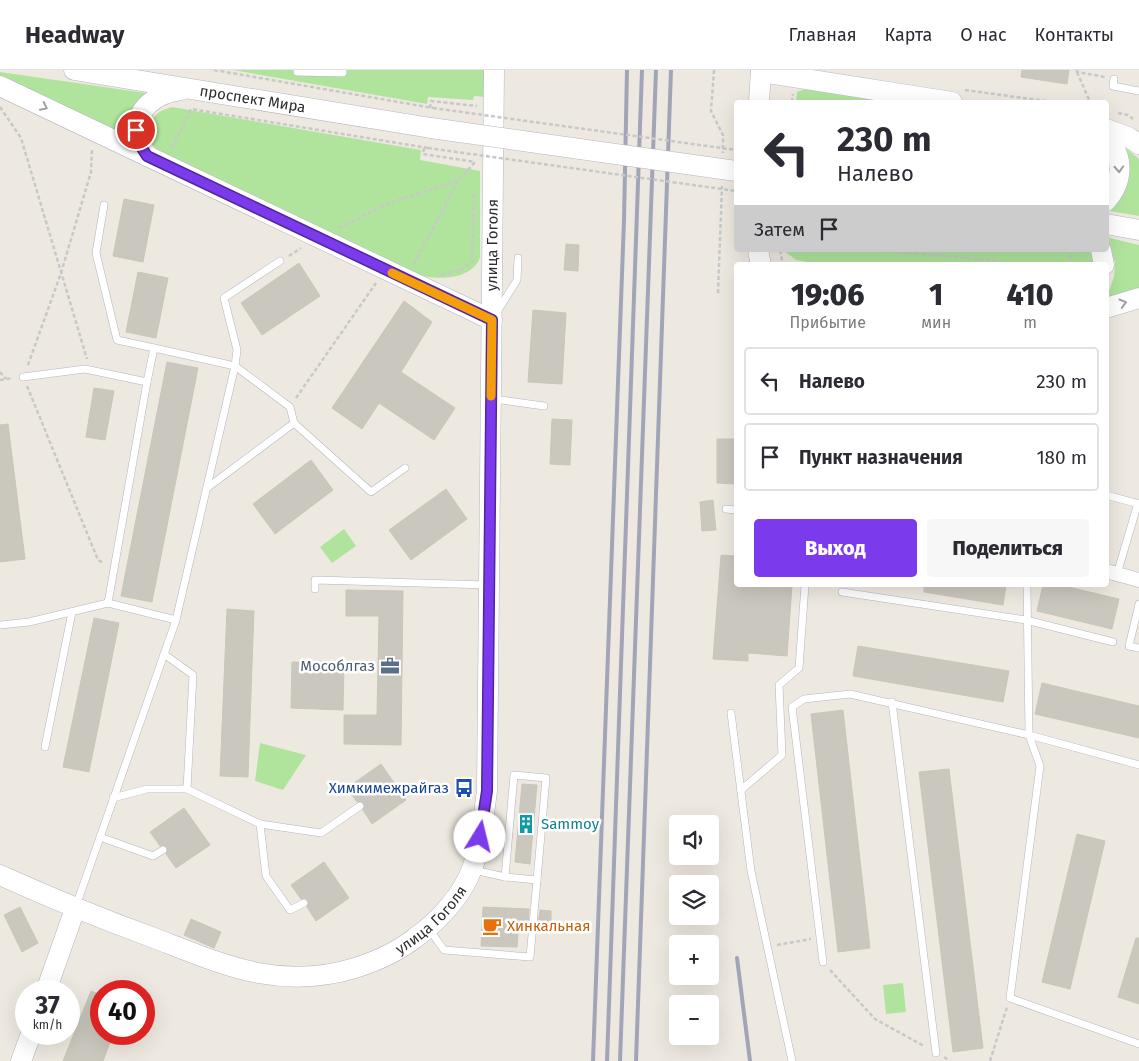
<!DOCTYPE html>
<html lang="ru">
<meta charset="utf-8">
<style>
body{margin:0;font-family:"Fira Sans",sans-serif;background:#f7f7f7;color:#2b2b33;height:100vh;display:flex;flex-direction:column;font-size:19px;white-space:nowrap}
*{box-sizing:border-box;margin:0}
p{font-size:16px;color:#7c7c81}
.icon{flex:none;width:28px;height:28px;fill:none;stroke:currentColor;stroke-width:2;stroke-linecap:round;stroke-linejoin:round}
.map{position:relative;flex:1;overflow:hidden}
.panel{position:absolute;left:734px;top:192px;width:375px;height:325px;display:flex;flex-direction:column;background:#fff;border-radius:5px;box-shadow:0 5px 20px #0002}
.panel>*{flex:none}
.top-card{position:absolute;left:734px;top:30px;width:375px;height:152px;border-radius:5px;box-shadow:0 5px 20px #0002;background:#fff;color:#2b2b33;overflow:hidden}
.fabs{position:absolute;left:669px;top:745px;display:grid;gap:10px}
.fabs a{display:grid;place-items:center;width:50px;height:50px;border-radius:5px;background:#fff;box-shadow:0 5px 20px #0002;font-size:25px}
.speed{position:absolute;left:15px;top:910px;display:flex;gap:10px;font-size:25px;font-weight:700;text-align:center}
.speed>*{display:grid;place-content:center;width:65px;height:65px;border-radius:50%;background:#fff;box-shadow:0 5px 20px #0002;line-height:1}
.speed small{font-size:12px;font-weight:400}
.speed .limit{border:8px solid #d22;background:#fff;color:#111}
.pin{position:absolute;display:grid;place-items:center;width:42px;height:42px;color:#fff;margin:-21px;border:2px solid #fff;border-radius:50%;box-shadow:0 1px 5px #0007}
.me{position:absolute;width:55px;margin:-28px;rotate:9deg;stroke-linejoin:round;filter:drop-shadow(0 0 4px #0008)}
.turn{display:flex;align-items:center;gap:18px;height:105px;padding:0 20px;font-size:22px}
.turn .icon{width:65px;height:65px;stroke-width:2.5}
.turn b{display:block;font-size:35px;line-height:42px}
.then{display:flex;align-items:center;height:48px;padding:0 20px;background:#0003;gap:10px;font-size:19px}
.eta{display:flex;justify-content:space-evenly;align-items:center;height:85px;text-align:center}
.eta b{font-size:30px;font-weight:800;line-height:35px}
.primary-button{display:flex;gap:10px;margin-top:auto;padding:10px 20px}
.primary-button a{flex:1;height:58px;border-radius:5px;background:#7c3aed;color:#fff;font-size:20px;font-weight:800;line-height:58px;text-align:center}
.primary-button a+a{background:#f7f7f7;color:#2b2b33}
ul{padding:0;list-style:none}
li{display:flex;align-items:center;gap:15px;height:68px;margin:0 10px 8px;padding:0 10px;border:2px solid #e1e1e2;border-radius:5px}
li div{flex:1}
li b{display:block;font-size:19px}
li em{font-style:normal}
header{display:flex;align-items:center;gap:30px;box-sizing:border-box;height:70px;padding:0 25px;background:#fff;border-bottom:1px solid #e1e1e2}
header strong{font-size:24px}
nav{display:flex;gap:28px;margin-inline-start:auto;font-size:18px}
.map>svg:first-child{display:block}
.green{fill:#b0e49d}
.building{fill:#cac7be;stroke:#cac6b9}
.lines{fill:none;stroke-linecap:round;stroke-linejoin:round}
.lane-casing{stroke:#b3b5c0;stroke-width:8}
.street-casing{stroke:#b3b5c0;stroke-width:15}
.secondary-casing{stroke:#b3b5c0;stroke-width:21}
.path{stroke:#c8c8c8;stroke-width:2.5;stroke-dasharray:4 2.5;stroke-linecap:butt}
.lane{stroke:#fff;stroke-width:7}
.street{stroke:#fff;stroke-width:14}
.secondary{stroke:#fff;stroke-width:20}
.rail{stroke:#a2a4b7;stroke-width:4}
.secondary-bridge-casing{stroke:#b3b5c0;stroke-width:21;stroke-linecap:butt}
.path-bridge{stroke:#c8c8c8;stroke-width:2.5;stroke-dasharray:4 2.5;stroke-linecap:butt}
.secondary-bridge{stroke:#fff;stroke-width:20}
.oneway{stroke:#a0a0a0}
.route-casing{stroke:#51269a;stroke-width:12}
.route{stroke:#7c3aed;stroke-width:9}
.slow{stroke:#f59e0b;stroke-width:9}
.labels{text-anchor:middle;stroke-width:5;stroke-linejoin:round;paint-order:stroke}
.street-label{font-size:15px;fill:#2d2d2d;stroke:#fff}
.service-label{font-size:15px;fill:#4e5e75;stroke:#fff;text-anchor:end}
.transit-label{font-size:15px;fill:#164399;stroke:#fff;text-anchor:end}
.culture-label{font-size:15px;fill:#0d838f;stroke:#fff;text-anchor:start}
.food-label{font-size:15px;fill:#c56008;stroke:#fff;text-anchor:start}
</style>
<header>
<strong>Headway</strong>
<nav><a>Главная</a><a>Карта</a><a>О нас</a><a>Контакты</a></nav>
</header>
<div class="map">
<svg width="1139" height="991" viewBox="0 0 1139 991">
<rect width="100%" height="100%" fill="#eee9e0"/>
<g class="green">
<path d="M233,0H485V27L474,26L473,30L428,27L427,34Z"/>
<path d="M0,2L146,23C128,40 134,55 136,78L0,7Z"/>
<path d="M808,18L902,32H796L797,22Z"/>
<path d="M172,37L421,80L420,90L480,101V188C471,209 442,210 423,206L163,86C143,69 143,44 172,37Z"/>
<path d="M1121,74L1139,89V146L1110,141C1133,117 1131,105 1121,74Z"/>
<path d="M1106,167L1139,175V218L1106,229L1114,207L1115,192Z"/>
<path d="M783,180H1094L1098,195H824L796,190Z"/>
<path d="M344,459L356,476L332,493L320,477Z"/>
<path d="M260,673L306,685L283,720L255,711Z"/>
<path d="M903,913L906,942L886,944L883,915Z"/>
</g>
<g class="building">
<path d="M1022,0H1069L1067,14L1021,7Z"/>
<path d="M124,129L154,135L143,192L113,186Z"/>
<path d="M566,174L579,175L578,201L564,200Z"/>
<path d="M299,193L320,226L262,265L241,233Z"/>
<path d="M138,202L168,208L156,268L126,262Z"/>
<path d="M404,231L432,252L401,302L455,338L434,370L379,333L362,359L332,338Z"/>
<path d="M533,240L566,243L562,314L528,312Z"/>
<path d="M167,292L198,298L152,532L121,526Z"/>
<path d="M94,318L114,321L105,370L86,367Z"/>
<path d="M552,349L572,350L570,395L550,394Z"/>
<path d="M8,354L25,489L0,492V355Z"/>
<path d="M717,369H736V414L717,413Z"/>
<path d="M311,390L333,420L275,464L253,434Z"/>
<path d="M446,419L467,449L411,490L389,460Z"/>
<path d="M713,430L716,460L702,461L700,432Z"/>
<path d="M721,485L736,486V515H792L787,586L748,583V591L713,589Z"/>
<path d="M924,515H1006L1003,535L924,522Z"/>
<path d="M1043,515H1060L1119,529L1112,559L1037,541Z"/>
<path d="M346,520L403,521L401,675L344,674V645H377L379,546H346Z"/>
<path d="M227,539L254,541L248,707L220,706Z"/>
<path d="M94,548L119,553L89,702L63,697Z"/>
<path d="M858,576L1009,601L1003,632L853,606Z"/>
<path d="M292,592L344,594L343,640L291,638Z"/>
<path d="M1042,613L1139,636V668L1035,644Z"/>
<path d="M843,640L870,878L838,882L811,644Z"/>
<path d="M381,694L406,730L372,754L363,740L364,733L357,732L347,718Z"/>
<path d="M949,699L983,978L953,982L919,702Z"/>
<path d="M522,714L537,715L530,794L515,792Z"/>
<path d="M184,738L210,775L176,798L166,784L167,777L160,776L150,762Z"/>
<path d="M1077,764L1105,771L1070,919L1042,912Z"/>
<path d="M324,792L349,828L316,851L307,837L308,830L301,829L291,815Z"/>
<path d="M20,837L38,873L22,882L4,845Z"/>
<path d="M483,837L529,839L528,854L519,853L517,877L481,876Z"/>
<path d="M540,840L551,841V855L538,854Z"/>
<path d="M191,849L221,862L214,878L184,865Z"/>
<path d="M1136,868H1139V934L1118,927Z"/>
<path d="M91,921L101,925V964H113L103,991H63Z"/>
</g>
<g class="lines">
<g class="lane-casing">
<g id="lane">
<path d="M297,0V2L343,3V0"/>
<path d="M1114,9L1113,16L1139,21"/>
<path d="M104,135L96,183L117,270L154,278"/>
<path d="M497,242L517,210L518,188"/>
<path d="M23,307L85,299L147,312L154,278L235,296L237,280L224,228L280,191"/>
<path d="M494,329L544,336"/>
<path d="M207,418L294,353"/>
<path d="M1106,425L1139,434"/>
<path d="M726,439L736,440"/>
<path d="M1117,504L1138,433"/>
<path d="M1027,515L1029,665L1040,696L1010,928L1139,974"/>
<path d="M315,519V510L488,515"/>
<path d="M842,522L1026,550L1113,572"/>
<path d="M108,533L147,312"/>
<path d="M1139,534L1129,576L1139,578"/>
<path d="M0,555L29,552L108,533L176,550"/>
<path d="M164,584L193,605L187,719"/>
<path d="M892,632L936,983"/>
<path d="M731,643L751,801L792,991"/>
<path d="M45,677L72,542"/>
<path d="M741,720L782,685L779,615L799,598L805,515"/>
<path d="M113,728L147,719H187L260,754L266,806L290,840L304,833"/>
<path d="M260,754L321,763L360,736"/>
<path d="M100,767L153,786L163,780"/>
<path d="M505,807L514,705L546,708L537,810"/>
<path d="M76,836L176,550L235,296L290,337L294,353L371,422L405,398"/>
<path d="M429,859L444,880L530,887L537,810L505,807L474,800"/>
<path d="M823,892L792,637L804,629L850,624L1029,665L1139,695"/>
</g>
</g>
<g class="street-casing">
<path id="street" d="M1106,501L1139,510"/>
</g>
<g class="secondary-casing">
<g id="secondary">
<path id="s1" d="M74,0L431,58"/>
<path d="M761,2L952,32"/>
<path d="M0,16L492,250"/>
<path d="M759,32L761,0"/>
<path d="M1106,59L1128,67L1139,74"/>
<path d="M1106,67C1125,87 1123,112 1106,131"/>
<path d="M147,86L136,67C135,38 156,23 181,20"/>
<path d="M1106,154L1139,160"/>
<path d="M758,180L761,195"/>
<path d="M1101,180L1104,195"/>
<path d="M1106,238L1139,228"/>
<path id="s2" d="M0,805C51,828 102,849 154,868C224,895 279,921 355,898C377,891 396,883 415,868C436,853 458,830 469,806C481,779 483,749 487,721L494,0"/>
<path d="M46,921L75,839"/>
<path d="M21,991L31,964"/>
</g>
</g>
<g class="path">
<path d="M214,0L433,38"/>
<path d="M714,0L711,41L723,65V83"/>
<path d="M1077,0V2L1105,7"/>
<path d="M1077,2L1090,32"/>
<path d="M965,20L1053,32"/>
<path d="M792,32L793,24"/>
<path d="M0,37L21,68L87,289"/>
<path d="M430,38L431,31L477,36"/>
<path d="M1118,43L1128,45L1133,49"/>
<path d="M172,78L191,39L428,78"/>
<path d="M424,78L423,84L475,92"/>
<path d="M339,158L389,133L458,111L475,92"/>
<path d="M780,180L783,195"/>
<path d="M876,180L992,190L1005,195"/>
<path d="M289,186L301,178"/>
<path d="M414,194L458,111"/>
<path d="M1070,195L1071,180"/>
<path d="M441,205L463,199L472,191L474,125"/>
<path d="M718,223L722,116"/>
<path d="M28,295L61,203L91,102L92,78"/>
<path d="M0,302L6,309"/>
<path d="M0,310L13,308"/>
<path d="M27,316L98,490L104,493"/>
<path d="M296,328L376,213"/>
<path d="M777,875L811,869"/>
<path d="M830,900L875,949L924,976"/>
<path d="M944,987L950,991"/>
<path d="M990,991L1007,937"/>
</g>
<use href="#lane" class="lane"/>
<use href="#street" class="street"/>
<use href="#secondary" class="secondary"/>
<g class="rail">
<path d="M737,888L750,991"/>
<path d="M593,991L624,150L627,0"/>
<path d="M607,991L642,0"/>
<path d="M620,991L656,0"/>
<path d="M636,991L671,0"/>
</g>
<g class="secondary-bridge-casing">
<path id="secondary-bridge" d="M431,58L736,101"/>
</g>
<g class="path-bridge">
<path d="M433,38L736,80"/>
<path d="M428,78L736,121"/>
</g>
<use href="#secondary-bridge" class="secondary-bridge"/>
</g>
<defs><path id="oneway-chevron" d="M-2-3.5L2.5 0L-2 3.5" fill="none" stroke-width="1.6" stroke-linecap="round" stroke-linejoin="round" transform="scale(1.25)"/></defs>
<g class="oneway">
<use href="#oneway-chevron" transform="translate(44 37) rotate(26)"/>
<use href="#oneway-chevron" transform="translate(1119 99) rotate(87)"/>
<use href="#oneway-chevron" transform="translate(1123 233) rotate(-16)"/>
</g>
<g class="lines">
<g class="route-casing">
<path id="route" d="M136,60L138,72L147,86L492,250L487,721L480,767"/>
</g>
<use href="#route" class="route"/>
<path class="slow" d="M392,203L492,250L491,326"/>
</g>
<defs>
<g id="office-bare" transform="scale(1.5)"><path d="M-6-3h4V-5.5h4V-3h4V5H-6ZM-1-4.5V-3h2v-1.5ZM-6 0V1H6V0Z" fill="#5c6f8a" stroke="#fff" stroke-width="2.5" paint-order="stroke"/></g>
<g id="bus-bare" transform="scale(1.5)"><path d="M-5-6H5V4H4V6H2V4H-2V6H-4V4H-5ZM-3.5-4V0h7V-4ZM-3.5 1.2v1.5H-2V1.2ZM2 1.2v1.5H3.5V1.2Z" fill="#1a4fb4" stroke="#fff" stroke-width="2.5" paint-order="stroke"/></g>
<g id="building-bare" transform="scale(1.5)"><path d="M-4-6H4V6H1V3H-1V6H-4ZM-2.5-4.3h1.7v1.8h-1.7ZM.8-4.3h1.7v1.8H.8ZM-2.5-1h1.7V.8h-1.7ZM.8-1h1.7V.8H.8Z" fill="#0f9aa8" stroke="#fff" stroke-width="2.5" paint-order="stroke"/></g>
<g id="cafe-bare" transform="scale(1.5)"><path d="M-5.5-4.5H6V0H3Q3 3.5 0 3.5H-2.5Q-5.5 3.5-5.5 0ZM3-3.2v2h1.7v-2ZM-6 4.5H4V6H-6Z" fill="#e8710a" stroke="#fff" stroke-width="2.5" paint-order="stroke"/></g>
</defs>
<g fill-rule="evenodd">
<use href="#office-bare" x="390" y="596"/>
<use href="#bus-bare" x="464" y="718"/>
<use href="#building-bare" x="526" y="754"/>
<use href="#cafe-bare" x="492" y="856"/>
</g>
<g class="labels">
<g class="street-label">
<text dy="5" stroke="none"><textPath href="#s1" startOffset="181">проспект Мира</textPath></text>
<text dy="5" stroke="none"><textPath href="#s2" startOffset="1158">улица Гоголя</textPath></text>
<text dy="5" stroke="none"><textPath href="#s2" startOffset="466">улица Гоголя</textPath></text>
</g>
<g class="service-label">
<text x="375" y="601">Мособлгаз</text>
</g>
<g class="transit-label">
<text x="449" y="723">Химкимежрайгаз</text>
</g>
<g class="culture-label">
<text x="541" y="759">Sammoy</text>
</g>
<g class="food-label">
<text x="507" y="861">Хинкальная</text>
</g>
</g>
</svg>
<div class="fabs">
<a><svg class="icon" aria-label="sound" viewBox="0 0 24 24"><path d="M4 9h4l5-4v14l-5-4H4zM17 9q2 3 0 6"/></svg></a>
<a><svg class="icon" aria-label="layers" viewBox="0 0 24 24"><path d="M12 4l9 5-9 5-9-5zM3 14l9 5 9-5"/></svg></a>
<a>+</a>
<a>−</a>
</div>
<div class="speed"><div>37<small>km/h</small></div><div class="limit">40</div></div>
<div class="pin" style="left:136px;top:60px;background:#d93025"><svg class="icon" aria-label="arrive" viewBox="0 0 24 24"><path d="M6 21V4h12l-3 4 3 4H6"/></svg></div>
<svg class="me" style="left:480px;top:767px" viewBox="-20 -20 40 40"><circle r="19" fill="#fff"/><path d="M0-13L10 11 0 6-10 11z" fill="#7c3aed"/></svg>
<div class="top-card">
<div class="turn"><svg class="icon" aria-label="left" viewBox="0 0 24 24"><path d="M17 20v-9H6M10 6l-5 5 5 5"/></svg><div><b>230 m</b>Налево</div></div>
<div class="then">Затем<svg class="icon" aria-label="arrive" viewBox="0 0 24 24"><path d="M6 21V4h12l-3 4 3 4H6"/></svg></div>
</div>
<section class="panel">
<div class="eta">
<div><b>19:06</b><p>Прибытие</p></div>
<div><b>1</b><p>мин</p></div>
<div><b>410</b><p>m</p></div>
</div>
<ul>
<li><svg class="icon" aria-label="left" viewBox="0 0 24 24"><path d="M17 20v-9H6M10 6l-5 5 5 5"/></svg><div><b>Налево</b></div><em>230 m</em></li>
<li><svg class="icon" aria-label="arrive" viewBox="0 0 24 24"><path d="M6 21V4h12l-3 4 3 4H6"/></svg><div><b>Пункт назначения</b></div><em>180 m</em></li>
</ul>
<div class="primary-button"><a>Выход</a><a>Поделиться</a></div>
</section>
</div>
